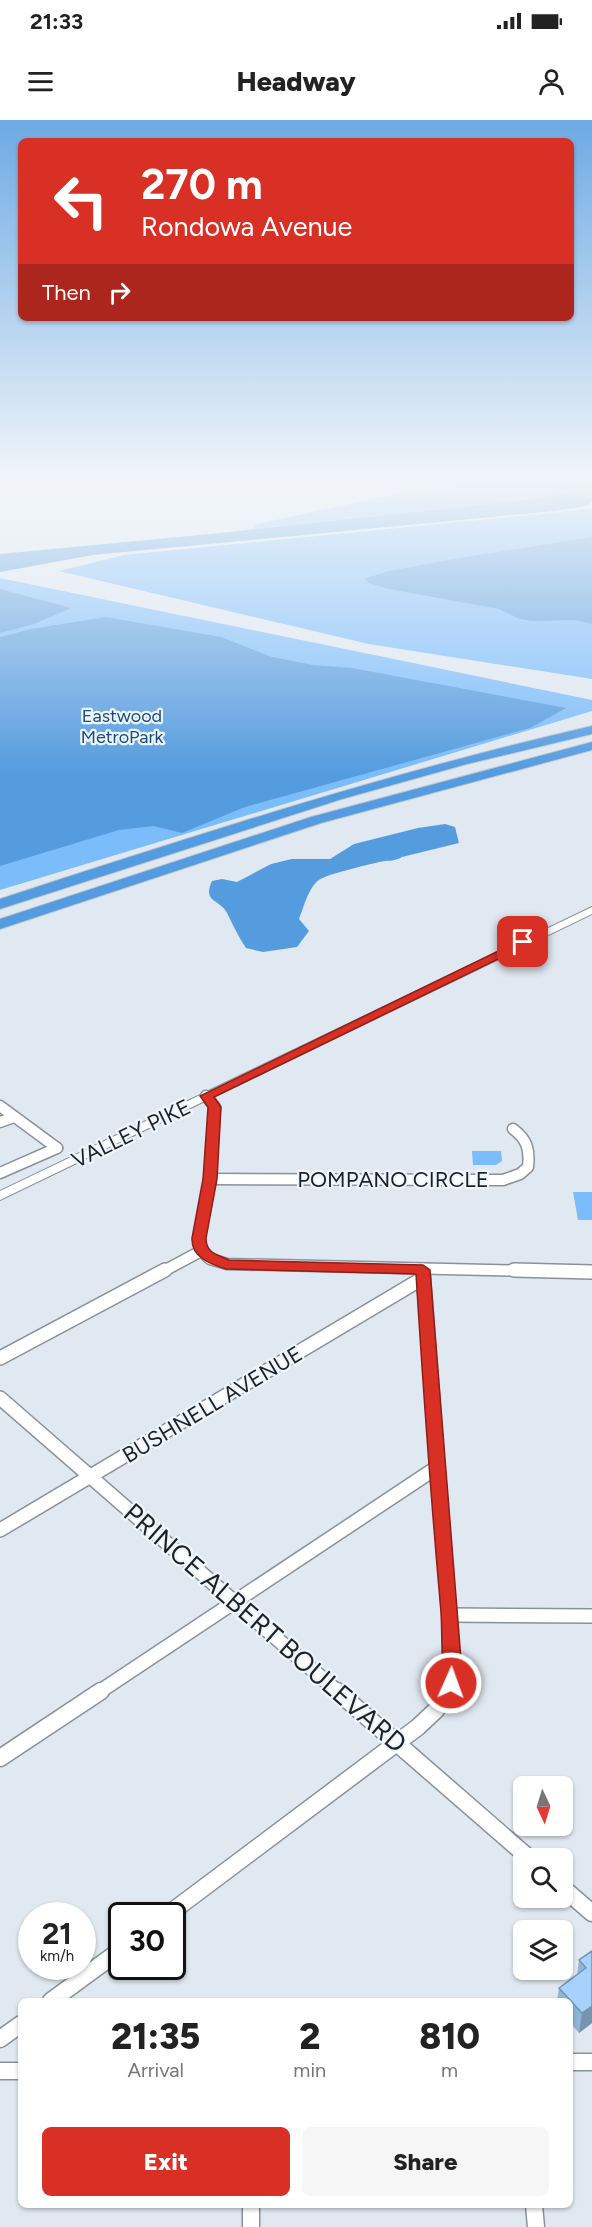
<!DOCTYPE html>
<style>
body{margin:0;font-family:Figtree,sans-serif;background:#f6f6f6;color:#222;height:100vh;display:flex;flex-direction:column;font-size:22px;white-space:nowrap}
*{box-sizing:border-box;margin:0}
p{font-size:20px;color:#767676}
.icon{flex:none;width:33px;height:33px;fill:none;stroke:currentColor;stroke-width:2;stroke-linecap:round;stroke-linejoin:round}
.map{position:relative;flex:1;overflow:hidden}
.sheet{position:absolute;left:18px;top:1878px;width:555px;height:210px;display:flex;flex-direction:column;background:#fff;border-radius:9px;box-shadow:0 2px 4px #0004}
.sheet>*{flex:none}
.hud{position:absolute;left:18px;top:18px;width:556px;height:183px;border-radius:9px;box-shadow:0 2px 4px #0004;background:#d93025;color:#fff;overflow:hidden}
.needle{width:39px;rotate:176deg}
.controls{position:absolute;left:513px;top:1656px;display:grid;gap:12px}
.controls a{display:grid;place-items:center;width:60px;height:60px;border-radius:9px;background:#fff;box-shadow:0 2px 4px #0004;font-size:30px}
.speed{position:absolute;left:18px;top:1782px;display:flex;gap:12px;font-size:30px;font-weight:700;text-align:center}
.speed>*{display:grid;place-content:center;width:78px;height:78px;border-radius:50%;background:#fff;box-shadow:0 2px 4px #0004;line-height:1}
.speed small{font-size:15px;font-weight:400}
.speed .limit{border:3px solid #111;border-radius:9px;background:#fff;color:#111}
.pin{position:absolute;display:grid;place-items:center;width:51px;height:51px;color:#fff;margin:-26px;border-radius:12px;box-shadow:0 3px 9px #0006}
.me{position:absolute;width:66px;margin:-33px;rotate:2deg;stroke-linejoin:round;filter:drop-shadow(0 0 4px #0008)}
.turn{display:flex;align-items:center;gap:21px;height:126px;padding:0 24px;font-size:27px}
.turn .icon{width:78px;height:78px;stroke-width:2.5}
.turn b{display:block;font-size:42px;line-height:51px}
.then{display:flex;align-items:center;height:57px;padding:0 24px;background:#0003;gap:12px;font-size:22px}
.eta{display:flex;justify-content:space-evenly;align-items:center;height:102px;text-align:center}
.eta b{font-size:36px;font-weight:800;line-height:42px}
.button{display:flex;gap:12px;margin-top:auto;padding:12px 24px}
.button a{flex:1;height:69px;border-radius:9px;background:#d93025;color:#fff;font-size:24px;font-weight:800;line-height:69px;text-align:center}
.button a+a{background:#f6f6f6;color:#222}
.status{display:flex;justify-content:space-between;align-items:center;height:42px;padding:0 30px;background:#fff;direction:ltr}
.status svg{height:16px;fill:currentColor}
header{display:flex;justify-content:space-between;align-items:center;height:78px;padding:0 24px;background:#fff;font-size:27px;font-weight:800}
.map>svg:first-child{display:block}
.green{fill:#7bbcfb}
.water{fill:#559cdf}
.lines{fill:none;stroke-linecap:round;stroke-linejoin:round}
.minor-far3-casing{stroke:#899199;stroke-width:8}
.minor-far2-casing{stroke:#899199;stroke-width:13}
.minor-far1-casing{stroke:#899199;stroke-width:16}
.minor-casing{stroke:#899199;stroke-width:19}
.tertiary-casing{stroke:#899199;stroke-width:2}
.motorway-casing{stroke:#c4c5c6;stroke-width:2}
.minor-far3{stroke:#fff;stroke-width:6}
.minor-far2{stroke:#fff;stroke-width:10}
.minor-far1{stroke:#fff;stroke-width:13}
.minor{stroke:#fff;stroke-width:16}
.tertiary{fill:#fff;fill-rule:evenodd}
.motorway{fill:#539ce1;fill-rule:evenodd}
.wall{fill:#90b5d9}
.shaded-wall{fill:#7693b0}
.building{fill:#a8d2fc;stroke:#7693b0;stroke-width:1.5}
.route{fill:#d93025;stroke:#8d1f18;stroke-width:1.5}
.labels{text-anchor:middle;stroke-width:4.5;stroke-linejoin:round;paint-order:stroke}
.far-park-label{font-size:18px;fill:#194b78;stroke:#edf6fe}
.street-label{font-size:22px;fill:#1e2124;stroke:#edf6fe}
.near-street-label{font-size:27px;fill:#1e2124;stroke:#edf6fe}
</style>
<div class="status"><b>21:33</b><svg viewBox="0 0 49 12"><path d="M0 12V9h3v3zM5 12V6h3v6zM10 12V3h3v9zM15 12V0h3v12zM26 1h20v11H26zM47 4h2v5h-2z"/></svg></div>
<header><svg class="icon" aria-label="menu" viewBox="0 0 24 24"><path d="M4 6h16M4 12h16M4 18h16"/></svg>Headway<svg class="icon" aria-label="person" viewBox="0 0 24 24"><circle cx="12" cy="8" r="4"/><path d="M4 21q1-7 8-7t8 7"/></svg></header>
<div class="map">
<svg width="592" height="2107" viewBox="0 0 592 2107">
<rect width="100%" height="100%" fill="#e0e8f1"/>
<g class="green">
<path d="M469,358H592V369L524,380L254,409L253,405Z"/>
<path d="M592,389V559L369,524L59,451L124,435Z"/>
<path d="M0,458L592,580V591L0,770Z"/>
<path d="M472,1031H501L502,1041L496,1045H473Z"/>
<path d="M573,1072H592V1100H578Z"/>
</g>
<g class="water">
<path d="M592,369V382L587,386L554,391L93,435L0,452V434L220,413L524,380Z"/>
<path d="M592,417V504L575,500L532,501L520,499L499,489L389,469L369,463L364,459L389,451L448,440Z"/>
<path d="M0,469L71,488L34,504L0,513Z"/>
<path d="M106,497L221,517L272,537L313,545L352,548L566,588L530,608L245,687L182,713L153,706L119,710L0,746V517L31,509Z"/>
<path d="M445,704L455,707L459,723L402,737C394,742 387,740 379,742C367,745 327,754 319,760C308,768 304,787 299,799L309,811L297,827L263,832L246,828C238,816 233,805 227,793C220,779 202,783 212,761L222,759L237,762L271,744L292,739H330L354,724L418,708Z"/>
</g>
<g class="lines">
<g class="minor-far3-casing">
<path id="minor-far3" d="M56,358L68,366"/>
</g>
<g class="minor-far2-casing">
<g id="minor-far2">
<path d="M0,986L57,1028"/>
<path d="M0,1002L14,997"/>
<path d="M0,1053L57,1028"/>
<path d="M210,1059L503,1060L520,1054L528,1047C530,1030 527,1019 513,1009"/>
<path d="M201,1131L210,1139L227,1144L582,1152"/>
<path d="M201,1131L199,1118L210,1059L215,987L206,976"/>
<path d="M162,1152L201,1131"/>
</g>
</g>
<g class="minor-far1-casing">
<g id="minor-far1">
<path d="M423,1150L453,1552L447,1572"/>
<path d="M514,1150L592,1152"/>
<path d="M0,1238L165,1150"/>
<path d="M0,1278L338,1572"/>
<path d="M0,1410L423,1158"/>
<path d="M450,1495L592,1496"/>
<path d="M99,1572L436,1348"/>
</g>
</g>
<g class="minor-casing">
<g id="minor">
<path d="M337,1571L529,1738"/>
<path d="M0,1638L101,1571"/>
<path d="M562,1767L592,1793"/>
<path d="M166,1796L418,1607L436,1590L447,1571"/>
<path d="M51,1881L122,1829"/>
<path d="M0,1919L21,1904"/>
<path d="M570,1942H592"/>
<path d="M0,1951H21"/>
<path d="M251,2085V2107"/>
<path d="M534,2085L536,2107"/>
</g>
</g>
<g class="tertiary-casing">
<path id="tertiary" d="M592,787V794L0,1080V1071Z"/>
</g>
<g class="motorway-casing">
<g id="motorway">
<path d="M592,606V614L467,644L342,679L0,789V779C196,715 391,652 592,606Z"/>
<path d="M592,622V630L321,703L0,809V799L311,697Z"/>
</g>
</g>
<use href="#minor-far3" class="minor-far3"/>
<use href="#minor-far2" class="minor-far2"/>
<use href="#minor-far1" class="minor-far1"/>
<use href="#minor" class="minor"/>
<use href="#tertiary" class="tertiary"/>
<use href="#motorway" class="motorway"/>
</g>
<path class="wall" d="M592,1831V1903L579,1913L570,1903V1881H557L559,1868L577,1855L579,1840Z"/>
<path class="shaded-wall" d="M592,1886V1903L579,1913L582,1893Z"/>
<path class="building" d="M592,1831V1886L582,1893L559,1868L586,1848L579,1840Z"/>
<linearGradient id="sky" x2="0" y2="1"><stop stop-color="#6daae4"/><stop offset="0.55" stop-color="#f1f5f9"/><stop offset="1" stop-color="#f1f5f9" stop-opacity="0"/></linearGradient>
<rect width="592" height="653" fill="url(#sky)"/>
<path class="route" d="M523,819L529,822L527,825L214,977L221,987L217,1059L206,1118C206,1133 216,1134 229,1140L423,1145L430,1150L462,1552L457,1569L451,1571L444,1569C442,1563 442,1504 441,1492C431,1379 423,1267 416,1154L226,1149C210,1144 191,1137 192,1118L203,1059L208,987L200,976Z"/>
<g class="labels">
<g class="far-park-label">
<text x="122" y="602">Eastwood<tspan x="122" dy="21">MetroPark</tspan></text>
</g>
<g class="street-label">
<text transform="translate(131 1013) rotate(-26)" y="8">VALLEY PIKE</text>
<text x="393" y="1067">POMPANO CIRCLE</text>
<text transform="translate(212 1284) rotate(-31)" y="8">BUSHNELL AVENUE</text>
</g>
<g class="near-street-label">
<text transform="translate(265 1508) rotate(41)" y="9">PRINCE ALBERT BOULEVARD</text>
</g>
</g>
</svg>
<div class="controls">
<a><svg class="needle" viewBox="-14 -14 28 28"><path d="M0-13l5 13h-10z" fill="#e53935"/><path d="M0 13l5-13h-10z" fill="#767676"/></svg></a>
<a><svg class="icon" aria-label="search" viewBox="0 0 24 24"><circle cx="10" cy="10" r="6"/><path d="M15 15l6 6"/></svg></a>
<a><svg class="icon" aria-label="layers" viewBox="0 0 24 24"><path d="M12 4l9 5-9 5-9-5zM3 14l9 5 9-5"/></svg></a>
</div>
<div class="speed"><div>21<small>km/h</small></div><div class="limit">30</div></div>
<div class="pin" style="left:523px;top:822px;background:#d93025"><svg class="icon" aria-label="arrive" viewBox="0 0 24 24"><path d="M6 21V4h12l-3 4 3 4H6"/></svg></div>
<svg class="me" style="left:451px;top:1563px" viewBox="-20 -20 40 40"><circle r="17" fill="#d93025" stroke="#fff" stroke-width="3"/><path d="M0-11L8 9 0 5-8 9z" fill="#fff"/></svg>
<div class="hud">
<div class="turn"><svg class="icon" aria-label="left" viewBox="0 0 24 24"><path d="M17 20v-9H6M10 6l-5 5 5 5"/></svg><div><b>270 m</b>Rondowa Avenue</div></div>
<div class="then">Then<svg class="icon" aria-label="right" viewBox="0 0 24 24"><path d="M7 20v-9h11M14 6l5 5-5 5"/></svg></div>
</div>
<section class="sheet">
<div class="eta">
<div><b>21:35</b><p>Arrival</p></div>
<div><b>2</b><p>min</p></div>
<div><b>810</b><p>m</p></div>
</div>
<div class="button"><a>Exit</a><a>Share</a></div>
</section>
</div>
